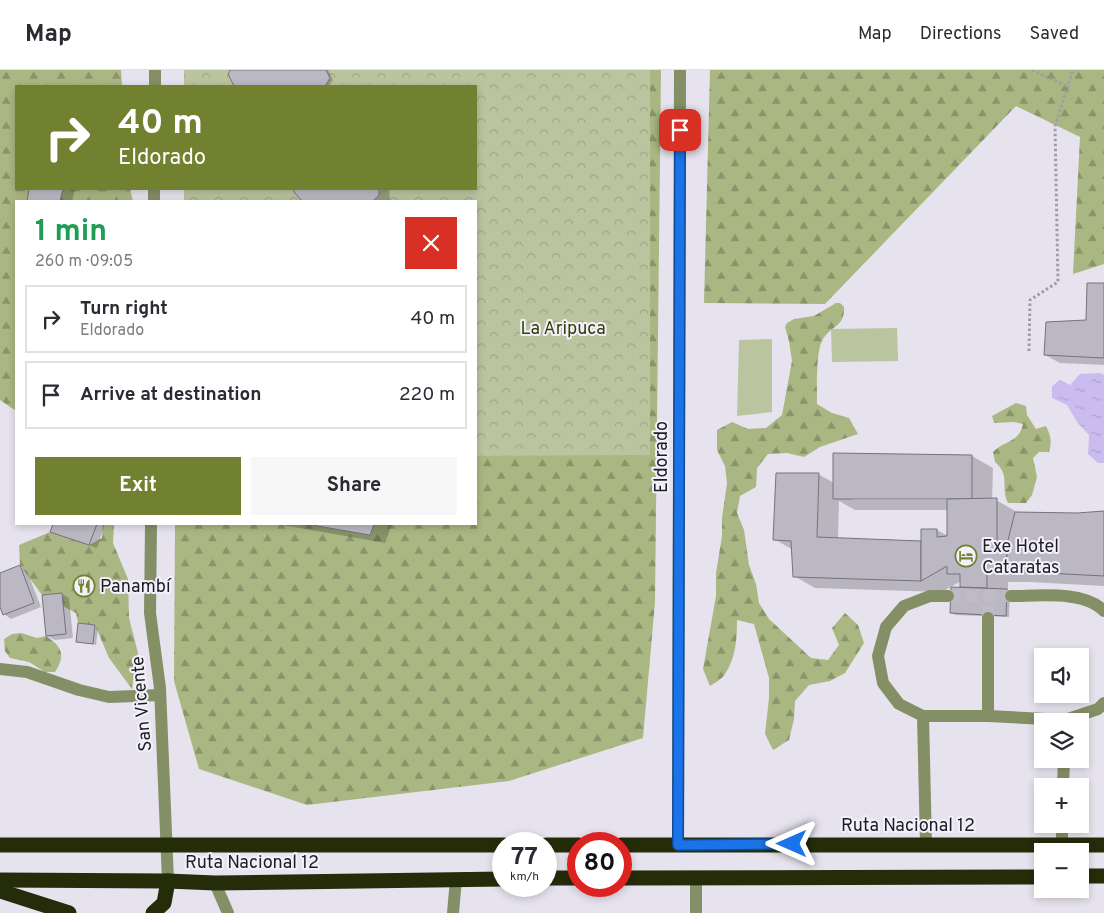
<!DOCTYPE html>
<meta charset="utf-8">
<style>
body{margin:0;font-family:Overpass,sans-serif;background:#f7f7f7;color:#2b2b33;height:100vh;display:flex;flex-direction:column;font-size:19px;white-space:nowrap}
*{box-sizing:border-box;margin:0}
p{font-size:16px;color:#7c7c81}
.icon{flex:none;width:28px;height:28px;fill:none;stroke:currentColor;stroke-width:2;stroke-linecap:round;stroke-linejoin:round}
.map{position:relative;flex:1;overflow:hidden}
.side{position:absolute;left:15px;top:130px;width:462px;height:325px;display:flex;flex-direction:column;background:#fff;border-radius:0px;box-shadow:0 2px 8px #0003}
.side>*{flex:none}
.hud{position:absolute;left:15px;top:15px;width:462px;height:105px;border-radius:0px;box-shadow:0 2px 8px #0003;background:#72812f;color:#fff;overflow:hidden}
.tools{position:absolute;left:1034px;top:578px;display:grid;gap:10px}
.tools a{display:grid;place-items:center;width:55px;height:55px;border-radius:0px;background:#fff;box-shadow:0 2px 8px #0003;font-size:25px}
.speed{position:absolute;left:492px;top:762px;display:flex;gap:10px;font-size:25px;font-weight:700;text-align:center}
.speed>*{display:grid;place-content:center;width:65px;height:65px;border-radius:50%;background:#fff;box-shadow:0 2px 8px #0003;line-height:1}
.speed small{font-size:12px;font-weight:400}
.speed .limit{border:8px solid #d22;background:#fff;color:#111}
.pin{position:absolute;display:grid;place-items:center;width:42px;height:42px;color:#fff;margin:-21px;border-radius:10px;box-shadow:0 2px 8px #0006}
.me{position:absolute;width:55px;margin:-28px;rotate:270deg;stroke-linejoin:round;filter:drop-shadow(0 0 4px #0008)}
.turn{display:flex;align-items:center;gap:18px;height:105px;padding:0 20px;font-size:22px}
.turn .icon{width:65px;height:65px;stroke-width:2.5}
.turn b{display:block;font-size:35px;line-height:42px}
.round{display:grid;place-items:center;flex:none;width:52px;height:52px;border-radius:0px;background:#f7f7f7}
.overview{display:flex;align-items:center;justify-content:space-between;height:85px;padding:0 20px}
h1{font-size:30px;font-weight:700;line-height:38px;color:#1e9e55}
.cta{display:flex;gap:10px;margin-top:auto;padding:10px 20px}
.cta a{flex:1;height:58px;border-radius:0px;background:#72812f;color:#fff;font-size:20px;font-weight:700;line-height:58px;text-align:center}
.cta a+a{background:#f7f7f7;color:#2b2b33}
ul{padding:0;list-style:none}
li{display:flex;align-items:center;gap:15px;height:68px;margin:0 10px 8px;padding:0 10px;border:2px solid #e1e1e2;border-radius:0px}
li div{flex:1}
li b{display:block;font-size:19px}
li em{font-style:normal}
header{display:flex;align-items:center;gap:30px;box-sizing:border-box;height:70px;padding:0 25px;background:#fff;border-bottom:1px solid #e1e1e2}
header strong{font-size:24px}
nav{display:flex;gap:28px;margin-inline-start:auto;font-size:18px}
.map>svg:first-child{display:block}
.grass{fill:#bac49e}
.forest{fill:url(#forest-firs)}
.park{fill:url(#park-crowns)}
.water{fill:url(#water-ripples)}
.shadow{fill:#0003;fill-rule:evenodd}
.building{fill:#bbb8c3;stroke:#74727c}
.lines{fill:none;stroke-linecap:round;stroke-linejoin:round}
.minor-tunnel{stroke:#bebbc5;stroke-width:12;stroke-dasharray:12 6;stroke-linecap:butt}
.path{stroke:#9e9ca4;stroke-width:3;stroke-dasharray:2.5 2.5;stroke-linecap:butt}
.minor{stroke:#858f66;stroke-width:12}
.highway{stroke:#252c0a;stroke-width:15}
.route-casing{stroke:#114b97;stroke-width:12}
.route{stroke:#1a73e8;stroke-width:9}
.labels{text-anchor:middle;stroke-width:4;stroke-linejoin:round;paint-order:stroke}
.park-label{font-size:18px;fill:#343e00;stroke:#f3f0fc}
.street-label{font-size:18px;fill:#1e1d21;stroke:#f3f0fc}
.poi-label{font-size:18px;fill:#1e1d21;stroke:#f3f0fc;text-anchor:start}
</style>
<header>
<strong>Map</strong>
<nav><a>Map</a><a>Directions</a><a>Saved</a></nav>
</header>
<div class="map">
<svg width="1104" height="843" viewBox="0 0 1104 843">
<defs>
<pattern id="forest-firs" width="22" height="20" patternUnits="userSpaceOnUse" patternTransform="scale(1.25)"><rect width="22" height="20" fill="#aab782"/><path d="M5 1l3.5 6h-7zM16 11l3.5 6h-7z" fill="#8a946a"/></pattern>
<pattern id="park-crowns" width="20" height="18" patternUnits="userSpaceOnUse" patternTransform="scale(1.25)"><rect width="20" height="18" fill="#bac49e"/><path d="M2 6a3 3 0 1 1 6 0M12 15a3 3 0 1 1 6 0" fill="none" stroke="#9fa888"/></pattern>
<pattern id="water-ripples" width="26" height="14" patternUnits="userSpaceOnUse" patternTransform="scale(1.25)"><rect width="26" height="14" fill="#cbbcf0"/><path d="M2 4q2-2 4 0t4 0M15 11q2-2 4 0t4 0" fill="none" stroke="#aea1ce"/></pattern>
</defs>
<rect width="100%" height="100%" fill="#e6e3ee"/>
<g class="grass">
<path d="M897,258L898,291L832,292L831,259Z"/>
<path d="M772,269V342L737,346L739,270Z"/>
</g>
<g class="forest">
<path d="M0,0H121L122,16H16V119H130L133,131H16V341L0,330Z"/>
<path d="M613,0H661L655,532L643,668L509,711L307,735L199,699L174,611L175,454H476V16Z"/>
<path d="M710,0H1104V194L1073,204L1080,67L1016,36L825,234L704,233Z"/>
<path d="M836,233H840L844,237C845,258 830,255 822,271C816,282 817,320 817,334L832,343L849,348L858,364L820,377L804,387L787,383L768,384L757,398L756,417L740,426L737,443L744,460L749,495L756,514L759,533L769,549L811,588L828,590L839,575L832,558L845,543L858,555L864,573L845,603L830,611L809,615L795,631L794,649L789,670L773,680L765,664L769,628V608L754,554L737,550C737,568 736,588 725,604C722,609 715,613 710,616L703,599L716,526V503L722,466V448L727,413L725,396L717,380V360L732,352L748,359L766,358L782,345L792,291L789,271L785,257L787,253L794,249L814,246Z"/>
<path d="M1016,333L1026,336L1027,345L1036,359L1046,356C1051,366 1052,372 1049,382H1039L1033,388L1037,407L1032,425L1026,433H1008C1000,416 1011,406 995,392L993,382C1005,370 1019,373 1023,354L1014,352L994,353L992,346Z"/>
<path d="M103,454H114L113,473L128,509L129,548L138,583L132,619L109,588L95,555L78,553L76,543L42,525L20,495L19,475L50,462L89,475L102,468Z"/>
<path d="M21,563L37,568L46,566C62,576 66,586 55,602H45L29,592L10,588L5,581L4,569L12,564Z"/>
</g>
<path class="park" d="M184,0H650V385L476,386V131H184V119H476V16H184Z"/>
<path class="water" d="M1100,303L1104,305V393H1098L1088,384L1089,365L1077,352L1067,335L1052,328V316L1060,310L1070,315L1080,304Z"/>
<g class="shadow">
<path d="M232,0H328L333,10L329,16H235L229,4Z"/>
<path d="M31,119H75L72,131H28Z"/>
<path d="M295,119H389L390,131H304L295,121Z"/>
<path d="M1104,214V295L1060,293L1045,285L1087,251Z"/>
<path d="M972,386L993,398L992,430H996L1017,442V444H1077L1104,442V516L1029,512H1008V521L1010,522L1009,547L955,545L951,543L961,518V511L942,522L815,518L794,506L793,480L774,469L818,404L834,413ZM853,428H953V430H853ZM839,431L855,440H948V466L937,460L923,472L838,469Z"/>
<path d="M54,454H105L97,478L59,465L52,461Z"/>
<path d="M277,454H392L385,473Z"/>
<path d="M20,497L27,501L41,537L11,549L4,544L0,534V505Z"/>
<path d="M62,524L69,528L73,568L55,570L47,566Z"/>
<path d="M95,556L98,558L96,575L78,571Z"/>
</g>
<g class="building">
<path d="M230,0H326L330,8L325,16H234L228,4Z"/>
<path d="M29,119H63L60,131H27Z"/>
<path d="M294,119H379V125L373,131H302L294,122Z"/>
<path d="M1087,213H1104V288L1044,285L1046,252L1086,250Z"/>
<path d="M833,383L972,385V429H833Z"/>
<path d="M776,403H819L817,467L921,471V511L793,507L791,471L773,470Z"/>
<path d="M997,428V474H1007V501H987V518L960,517V504H947V496L921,511V459H937V467L947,466V429Z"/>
<path d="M1104,441V506L1007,501V474L1015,442L1077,443Z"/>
<path d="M53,454H97L89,475L50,462Z"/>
<path d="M306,454H374L370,465Z"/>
<path d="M20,495L34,533L3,545L0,537V503Z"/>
<path d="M951,517L1007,519L1006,546L950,543Z"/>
<path d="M62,523L66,564L46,566L42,525Z"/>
<path d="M78,553L95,555L93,574L76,572Z"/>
</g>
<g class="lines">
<g class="minor-tunnel">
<path d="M948,526H1011"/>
<path d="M988,548V525"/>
</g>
<g class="path">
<path d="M1032,0L1069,17"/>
<path d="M1029,281L1030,230L1058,212L1055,56L1073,0"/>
</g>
<g class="minor">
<path d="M155,16V0"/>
<path d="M154,131V119"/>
<path d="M151,454L150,543L160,618L168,811"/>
<path d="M948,526H930L904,536L886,557L878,586L883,613L899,634L923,646H988L1065,650L1098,639L1104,633"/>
<path d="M1011,526C1038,526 1084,520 1104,541"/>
<path d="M0,599L27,602L79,620L109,627L160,625"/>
<path d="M923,646L926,774"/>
<path d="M988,646V548"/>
<path d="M1063,716L1064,689"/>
<path d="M678,775L680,0"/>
<path d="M1062,775V754"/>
<path d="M696,807V843"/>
<path d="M215,813L228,843"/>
<path d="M453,843L456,809"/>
</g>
<g class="highway">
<path d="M0,775H504"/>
<path d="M546,775H579"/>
<path d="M621,775H1104"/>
<path d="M1080,806H1104"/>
<path d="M546,808H579"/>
<path d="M621,808L1042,807"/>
<path d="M0,810L168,811L215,813L504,809"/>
<path d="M0,821L69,843"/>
<path d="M153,843L164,833L168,811"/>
</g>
</g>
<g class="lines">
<g class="route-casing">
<path id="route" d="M680,60L678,775L792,774"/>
</g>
<use href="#route" class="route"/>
</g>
<defs>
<g id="hotel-ring" transform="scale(1.125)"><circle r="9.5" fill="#f3f0fc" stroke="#72812f" stroke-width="1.5"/><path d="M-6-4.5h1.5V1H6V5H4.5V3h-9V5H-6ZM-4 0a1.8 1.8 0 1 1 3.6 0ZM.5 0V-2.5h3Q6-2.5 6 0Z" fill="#72812f"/></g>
<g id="restaurant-ring" transform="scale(1.125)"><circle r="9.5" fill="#f3f0fc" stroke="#72812f" stroke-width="1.5"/><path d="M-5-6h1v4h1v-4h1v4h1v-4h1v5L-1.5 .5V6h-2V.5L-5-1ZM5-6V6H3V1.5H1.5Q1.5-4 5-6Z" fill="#72812f"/></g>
</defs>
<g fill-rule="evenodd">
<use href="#hotel-ring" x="966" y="486"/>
<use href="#restaurant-ring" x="84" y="516"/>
</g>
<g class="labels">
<g class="park-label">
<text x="563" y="264">La Aripuca</text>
</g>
<g class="street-label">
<text transform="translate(661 387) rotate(-90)" y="6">Eldorado</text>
<text transform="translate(141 634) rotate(-95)" y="6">San Vicente</text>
<text x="908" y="761">Ruta Nacional 12</text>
<text x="252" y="798">Ruta Nacional 12</text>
</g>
<g class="poi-label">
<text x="982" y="482">Exe Hotel<tspan x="982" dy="21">Cataratas</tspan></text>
<text x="100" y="522">Panambí</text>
</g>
</g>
</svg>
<div class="tools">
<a><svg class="icon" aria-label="sound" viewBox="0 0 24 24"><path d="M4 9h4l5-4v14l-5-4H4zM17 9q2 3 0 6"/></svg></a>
<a><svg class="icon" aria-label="layers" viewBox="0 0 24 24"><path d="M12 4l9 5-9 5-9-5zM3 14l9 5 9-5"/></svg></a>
<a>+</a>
<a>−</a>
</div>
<div class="speed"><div>77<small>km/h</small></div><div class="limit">80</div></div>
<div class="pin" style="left:680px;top:60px;background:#d93025"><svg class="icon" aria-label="arrive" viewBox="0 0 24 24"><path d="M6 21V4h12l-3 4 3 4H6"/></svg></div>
<svg class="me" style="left:792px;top:774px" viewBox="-20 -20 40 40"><path d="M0-17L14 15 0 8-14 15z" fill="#1a73e8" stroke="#fff" stroke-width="4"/></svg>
<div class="hud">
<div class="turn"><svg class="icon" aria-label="right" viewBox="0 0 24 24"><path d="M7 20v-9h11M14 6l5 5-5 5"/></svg><div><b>40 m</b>Eldorado</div></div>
</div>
<section class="side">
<div class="overview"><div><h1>1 min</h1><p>260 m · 09:05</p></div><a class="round" style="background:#d93025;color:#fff"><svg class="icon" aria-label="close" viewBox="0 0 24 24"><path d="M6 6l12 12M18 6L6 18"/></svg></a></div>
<ul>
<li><svg class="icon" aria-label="right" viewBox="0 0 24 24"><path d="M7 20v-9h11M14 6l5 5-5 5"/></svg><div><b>Turn right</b><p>Eldorado</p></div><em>40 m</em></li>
<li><svg class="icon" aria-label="arrive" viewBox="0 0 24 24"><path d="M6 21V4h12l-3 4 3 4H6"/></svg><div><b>Arrive at destination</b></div><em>220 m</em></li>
</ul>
<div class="cta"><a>Exit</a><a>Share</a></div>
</section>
</div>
